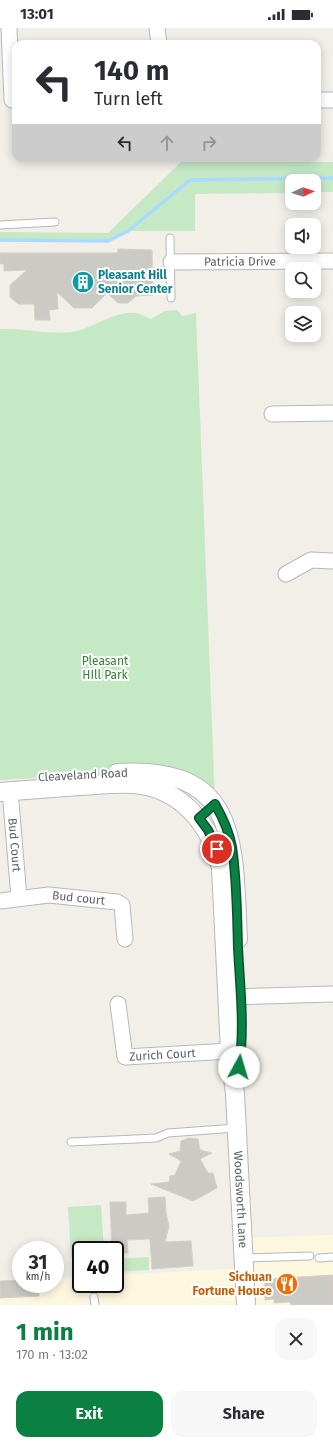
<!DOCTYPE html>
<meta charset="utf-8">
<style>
body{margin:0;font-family:"Fira Sans",sans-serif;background:#f7f7f7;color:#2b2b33;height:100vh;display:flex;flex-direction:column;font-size:15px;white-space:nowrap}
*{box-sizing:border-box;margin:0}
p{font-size:13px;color:#7c7c81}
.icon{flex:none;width:22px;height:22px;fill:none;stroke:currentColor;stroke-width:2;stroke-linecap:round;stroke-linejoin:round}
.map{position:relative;height:1277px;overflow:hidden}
.side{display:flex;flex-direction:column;background:#fff;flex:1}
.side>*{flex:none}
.banner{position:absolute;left:12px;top:12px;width:309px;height:122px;border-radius:12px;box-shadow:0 2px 10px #0003;background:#fff;color:#2b2b33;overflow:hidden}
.needle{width:26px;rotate:87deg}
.buttons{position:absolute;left:285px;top:146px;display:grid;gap:8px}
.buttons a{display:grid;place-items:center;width:36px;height:36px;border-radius:8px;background:#fff;box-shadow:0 2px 10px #0003;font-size:20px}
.speed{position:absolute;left:12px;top:1213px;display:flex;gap:8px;font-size:20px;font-weight:700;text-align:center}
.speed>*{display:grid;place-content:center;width:52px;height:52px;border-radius:50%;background:#fff;box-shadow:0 2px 10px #0003;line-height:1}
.speed small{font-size:10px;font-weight:400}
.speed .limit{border:2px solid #111;border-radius:6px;background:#fff;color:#111}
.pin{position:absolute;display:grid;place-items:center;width:34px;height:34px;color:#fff;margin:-17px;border:2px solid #fff;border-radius:50%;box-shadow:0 1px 4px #0007}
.me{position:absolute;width:44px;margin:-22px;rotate:6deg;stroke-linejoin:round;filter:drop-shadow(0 0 3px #0008)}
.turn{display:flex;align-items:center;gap:14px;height:84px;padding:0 16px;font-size:18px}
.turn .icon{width:52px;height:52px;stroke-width:2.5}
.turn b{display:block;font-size:28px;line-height:34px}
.lanes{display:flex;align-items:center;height:38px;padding:0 16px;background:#0003;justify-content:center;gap:20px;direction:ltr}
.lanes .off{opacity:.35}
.round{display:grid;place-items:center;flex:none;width:42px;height:42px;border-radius:12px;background:#f7f7f7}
.overview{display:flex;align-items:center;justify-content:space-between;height:68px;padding:0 16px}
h1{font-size:24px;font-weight:700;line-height:30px;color:#0b8043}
.button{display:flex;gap:8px;margin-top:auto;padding:8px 16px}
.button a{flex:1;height:46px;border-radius:12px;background:#0b8043;color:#fff;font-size:16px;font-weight:700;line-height:46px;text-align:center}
.button a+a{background:#f7f7f7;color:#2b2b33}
.status{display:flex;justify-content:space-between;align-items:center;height:28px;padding:0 20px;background:#fff;direction:ltr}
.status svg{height:11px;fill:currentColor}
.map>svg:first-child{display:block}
.commercial{fill:#fef7e0}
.green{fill:#c5e8c5}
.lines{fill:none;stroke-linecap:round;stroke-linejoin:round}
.stream{stroke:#aadaff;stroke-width:3.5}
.building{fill:#cccac5;stroke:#d6d1c6}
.service-casing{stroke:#b5b8bc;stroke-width:9}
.minor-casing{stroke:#b5b8bc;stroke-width:17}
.tertiary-casing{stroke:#b5b8bc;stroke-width:20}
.service{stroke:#fff;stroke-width:7}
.minor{stroke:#fff;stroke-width:15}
.tertiary{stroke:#fff;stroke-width:18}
.route-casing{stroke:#07532c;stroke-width:10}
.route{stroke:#0b8043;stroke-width:7}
.labels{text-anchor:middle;stroke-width:4;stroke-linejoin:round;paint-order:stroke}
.street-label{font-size:12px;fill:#5f6368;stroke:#fff}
.culture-label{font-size:12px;font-weight:bold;fill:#0d838f;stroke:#fff;text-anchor:start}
.park-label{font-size:12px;fill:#348238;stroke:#fff}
.food-label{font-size:12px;font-weight:bold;fill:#c56008;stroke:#fff;text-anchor:end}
</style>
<div class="status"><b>13:01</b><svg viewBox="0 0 49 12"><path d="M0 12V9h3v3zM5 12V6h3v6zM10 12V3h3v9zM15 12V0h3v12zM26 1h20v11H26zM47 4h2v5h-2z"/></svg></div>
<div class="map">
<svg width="333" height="1277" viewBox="0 0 333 1277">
<rect width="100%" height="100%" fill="#f1efe8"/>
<path class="commercial" d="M333,1207V1277H0V1252L21,1251V1256H55V1250L81,1249V1256H115V1247L244,1240L242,1210Z"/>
<g class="green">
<path d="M181,134H333V164H314V153H292V165L195,166V203H128L108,213L0,212V204L108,205Z"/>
<path d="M177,282L182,288L196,285L215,776L202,763L134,744L0,752V301C26,300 52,308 77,303C97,298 115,283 136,285C141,286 146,289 151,291L165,283Z"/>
<path d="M101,1177L104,1222H81V1229H71L68,1179Z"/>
<path d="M149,1229V1242L115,1244V1231Z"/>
</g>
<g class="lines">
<path class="stream" d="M0,212L108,213L128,203L190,152L333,150"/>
</g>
<g class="building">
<path d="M118,221L152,222L153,267L136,268L128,275H118L107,265L92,280H74L57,264L58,281L49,282L50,292H35L34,276H18L10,269V257L27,242L4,243V236H0V225H117Z"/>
<path d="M189,1110L198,1111L200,1122L212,1125L200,1131L208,1145H213L217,1160L193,1173L151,1156L169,1154L170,1148L175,1147L181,1133L169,1126L180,1123L181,1113Z"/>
<path d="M165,1169L166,1185L169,1198L165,1214L191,1213L193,1238L152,1241L150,1211L127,1212L128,1225L115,1226V1222H112L110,1174H126V1187L149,1185L148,1170Z"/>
<path d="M333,1247V1277H291L290,1274L274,1275V1271L265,1272L264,1251Z"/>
<path d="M21,1252V1256H39V1268L0,1270V1253Z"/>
</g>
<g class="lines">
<g class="service-casing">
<g id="service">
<path d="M0,197L55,194"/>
<path d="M170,210L171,270"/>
<path d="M71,1114L156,1110L168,1105L236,1100"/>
<path d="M244,1230L310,1228"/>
<path d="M319,1230L333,1229"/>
<path d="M94,1269L95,1277"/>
</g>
</g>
<g class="minor-casing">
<g id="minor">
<path d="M9,0L12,72"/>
<path d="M157,0L159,16"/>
<path d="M317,72H333"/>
<path id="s1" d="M171,234L333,233"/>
<path d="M272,386L333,385"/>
<path d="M286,546L311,532L333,533"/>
<path id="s2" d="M10,763L19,870"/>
<path id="s3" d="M0,873L49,867L117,874L122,877L125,911"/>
<path d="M229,969L333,966"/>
<path id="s4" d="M118,976L125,1029L230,1023"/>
</g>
</g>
<g class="tertiary-casing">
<g id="tertiary">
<path d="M117,745C241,737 233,817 238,911"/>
<path id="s5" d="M0,764C26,762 53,760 79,758C97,757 116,755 134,756C181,760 211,797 221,840L230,1023L235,1066L246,1277"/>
</g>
</g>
<use href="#service" class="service"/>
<use href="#minor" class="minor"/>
<use href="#tertiary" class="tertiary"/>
</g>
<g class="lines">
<g class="route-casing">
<path id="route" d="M217,821L208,802L199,790L215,776C223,790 229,803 232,819C237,852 237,886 238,920C240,959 245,1000 239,1039"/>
</g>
<use href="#route" class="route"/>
</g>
<defs>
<g id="building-disc" transform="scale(1.15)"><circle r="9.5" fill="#0f9aa8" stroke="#fff"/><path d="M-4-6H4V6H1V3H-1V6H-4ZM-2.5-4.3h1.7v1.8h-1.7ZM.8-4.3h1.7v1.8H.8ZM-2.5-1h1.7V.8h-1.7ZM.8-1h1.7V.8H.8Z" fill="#fff"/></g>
<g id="restaurant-disc" transform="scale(1.15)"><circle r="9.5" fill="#e8710a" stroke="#fff"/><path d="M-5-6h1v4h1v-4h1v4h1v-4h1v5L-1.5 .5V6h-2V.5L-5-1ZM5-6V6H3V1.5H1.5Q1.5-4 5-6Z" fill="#fff"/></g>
</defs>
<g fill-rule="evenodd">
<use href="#building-disc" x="83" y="254"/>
<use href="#restaurant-disc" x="287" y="1256"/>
</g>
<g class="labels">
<g class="street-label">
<text dy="4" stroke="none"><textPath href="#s1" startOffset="69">Patricia Drive</textPath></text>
<text transform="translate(83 747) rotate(-3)" y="4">Cleaveland Road</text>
<text dy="4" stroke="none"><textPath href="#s2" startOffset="54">Bud Court</textPath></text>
<text dy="4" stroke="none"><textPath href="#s3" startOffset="79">Bud court</textPath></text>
<text dy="4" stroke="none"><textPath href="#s4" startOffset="91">Zurich Court</textPath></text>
<text dy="4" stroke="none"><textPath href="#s5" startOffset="596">Woodsworth Lane</textPath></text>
</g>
<g class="culture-label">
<text x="98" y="251">Pleasant Hill<tspan x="98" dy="14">Senior Center</tspan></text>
</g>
<g class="park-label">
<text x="105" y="637">Pleasant<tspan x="105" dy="14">HIll Park</tspan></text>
</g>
<g class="food-label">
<text x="272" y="1253">Sichuan<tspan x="272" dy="14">Fortune House</tspan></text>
</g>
</g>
</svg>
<div class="buttons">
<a><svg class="needle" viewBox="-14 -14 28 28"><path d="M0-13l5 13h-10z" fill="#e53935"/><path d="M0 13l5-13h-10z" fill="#7c7c81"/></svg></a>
<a><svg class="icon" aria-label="sound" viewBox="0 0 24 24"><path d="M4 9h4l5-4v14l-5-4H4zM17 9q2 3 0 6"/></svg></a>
<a><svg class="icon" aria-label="search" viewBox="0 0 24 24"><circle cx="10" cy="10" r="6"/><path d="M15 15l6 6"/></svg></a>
<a><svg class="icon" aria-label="layers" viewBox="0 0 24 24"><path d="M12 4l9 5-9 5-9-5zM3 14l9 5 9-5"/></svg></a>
</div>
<div class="speed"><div>31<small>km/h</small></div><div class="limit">40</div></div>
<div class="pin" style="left:217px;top:821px;background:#d93025"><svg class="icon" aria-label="arrive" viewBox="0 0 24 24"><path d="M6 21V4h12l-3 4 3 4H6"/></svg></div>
<svg class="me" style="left:239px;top:1039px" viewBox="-20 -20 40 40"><circle r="19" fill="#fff"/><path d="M0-13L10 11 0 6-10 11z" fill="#0b8043"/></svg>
<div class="banner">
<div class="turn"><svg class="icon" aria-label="left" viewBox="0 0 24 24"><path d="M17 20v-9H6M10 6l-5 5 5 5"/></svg><div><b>140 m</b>Turn left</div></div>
<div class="lanes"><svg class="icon" aria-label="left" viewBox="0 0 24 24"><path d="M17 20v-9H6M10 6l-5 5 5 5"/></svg><svg class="icon off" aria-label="ahead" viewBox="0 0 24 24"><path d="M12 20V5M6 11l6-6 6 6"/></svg><svg class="icon off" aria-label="right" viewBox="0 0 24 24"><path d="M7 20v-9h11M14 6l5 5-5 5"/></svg></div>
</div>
</div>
<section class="side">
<div class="overview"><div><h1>1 min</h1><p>170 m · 13:02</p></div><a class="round"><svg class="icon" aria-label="close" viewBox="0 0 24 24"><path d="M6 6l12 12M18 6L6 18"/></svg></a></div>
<div class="button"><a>Exit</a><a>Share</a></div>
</section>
